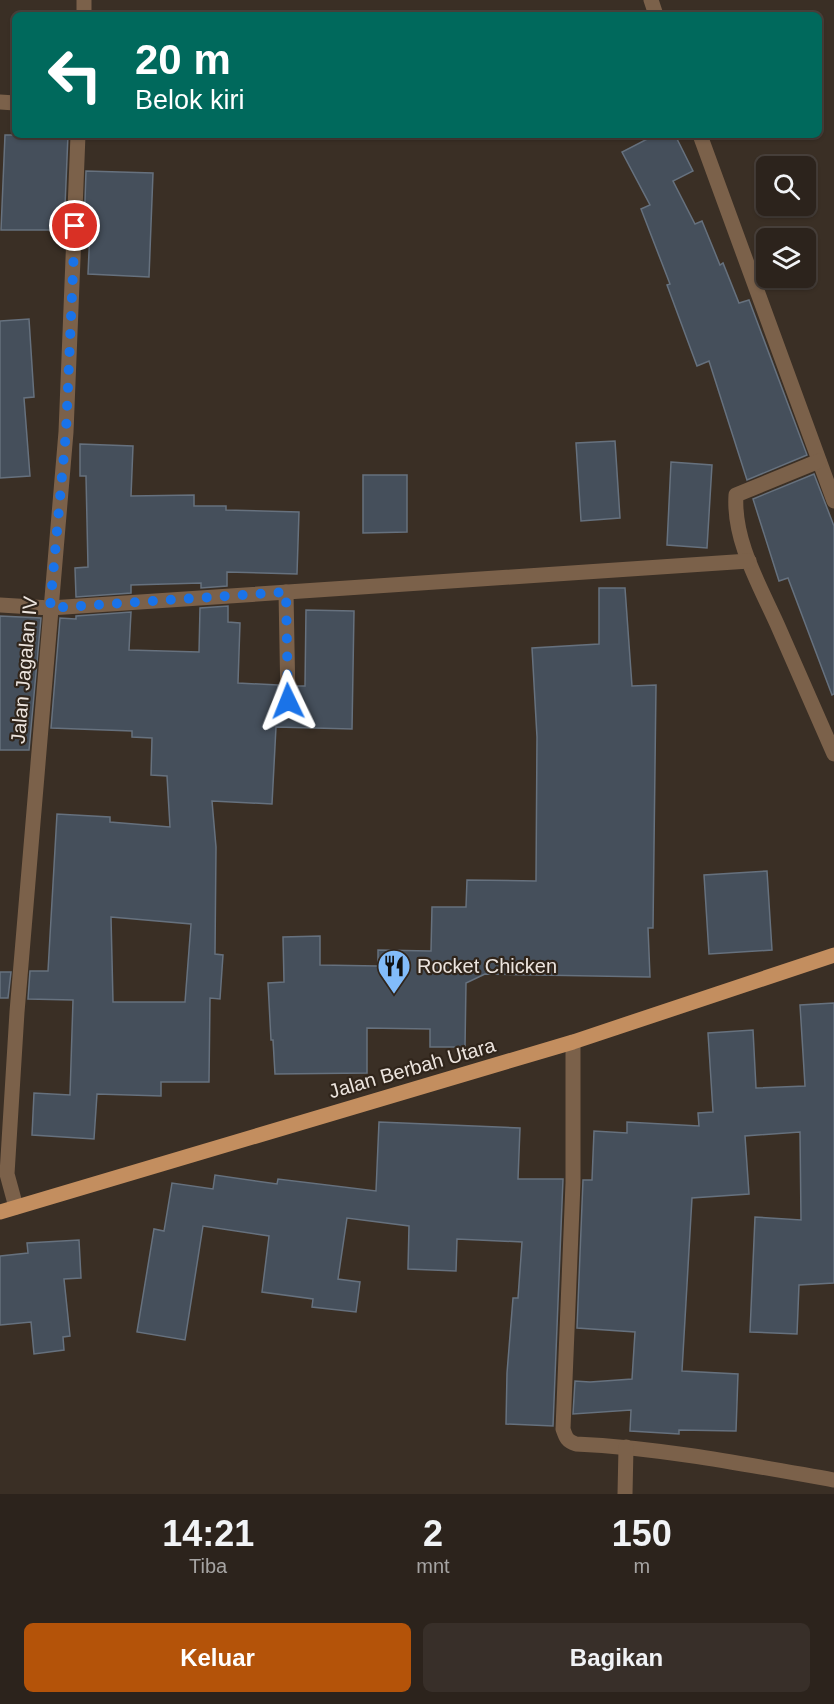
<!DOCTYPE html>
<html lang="id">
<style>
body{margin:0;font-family:Arial,sans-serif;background:#382f29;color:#f1f3f6;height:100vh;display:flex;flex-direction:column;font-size:22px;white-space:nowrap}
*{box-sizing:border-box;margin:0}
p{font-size:20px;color:#a6a4a3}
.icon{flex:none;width:33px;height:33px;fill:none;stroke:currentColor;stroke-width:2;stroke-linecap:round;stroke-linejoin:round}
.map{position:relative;height:1494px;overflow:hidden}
.drawer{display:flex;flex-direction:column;background:#2c231c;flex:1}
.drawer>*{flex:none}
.banner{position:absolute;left:12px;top:12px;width:810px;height:126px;border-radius:9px;box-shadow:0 2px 4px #0004,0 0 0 2px #48403b;background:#00695c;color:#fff;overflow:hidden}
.controls{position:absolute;left:756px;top:156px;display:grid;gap:12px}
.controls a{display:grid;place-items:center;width:60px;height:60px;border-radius:9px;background:#2c231c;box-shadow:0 2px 4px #0004,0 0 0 2px #48403b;font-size:30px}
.pin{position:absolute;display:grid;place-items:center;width:51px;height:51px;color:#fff;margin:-26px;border:3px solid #fff;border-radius:50%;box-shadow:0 2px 6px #0007}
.me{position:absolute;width:66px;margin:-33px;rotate:358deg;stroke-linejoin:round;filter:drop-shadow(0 0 4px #0008)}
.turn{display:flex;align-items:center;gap:21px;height:126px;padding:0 24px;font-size:27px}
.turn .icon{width:78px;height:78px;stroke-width:2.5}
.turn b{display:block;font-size:42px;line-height:51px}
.eta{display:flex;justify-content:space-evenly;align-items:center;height:102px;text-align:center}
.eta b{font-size:36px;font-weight:600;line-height:42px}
.button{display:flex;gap:12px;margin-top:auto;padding:12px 24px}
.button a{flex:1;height:69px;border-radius:9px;background:#b45309;color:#fff;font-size:24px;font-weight:600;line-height:69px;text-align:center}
.button a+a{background:#382f29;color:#f1f3f6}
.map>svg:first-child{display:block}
.building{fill:#454f5b;stroke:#66717e;stroke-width:1.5;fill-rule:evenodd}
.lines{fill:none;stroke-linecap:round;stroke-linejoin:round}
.minor{stroke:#7b614a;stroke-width:15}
.major{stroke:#c38e5f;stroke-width:15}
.route{stroke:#1a73e8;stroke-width:10;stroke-dasharray:0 18}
.labels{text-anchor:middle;stroke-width:4.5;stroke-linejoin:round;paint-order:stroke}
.street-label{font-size:20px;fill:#ece4de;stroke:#30251b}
.poi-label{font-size:20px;fill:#ece4de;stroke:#30251b;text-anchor:start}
</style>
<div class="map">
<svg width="834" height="1494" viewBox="0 0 834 1494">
<rect width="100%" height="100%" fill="#3a2f25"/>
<g class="building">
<path d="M5,135H68L64,230H1Z"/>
<path d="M655,135H675L693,171L673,181L695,224L702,221L720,265L723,263L739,303L749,300L807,455L747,480L709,361L697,366L667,285L670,284L641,209L650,205L622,152Z"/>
<path d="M86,171L153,173L149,277L88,274L90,229L84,230Z"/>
<path d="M29,319L34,397L24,398L30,476L0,478V321Z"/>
<path d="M615,441L620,518L581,521L576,443Z"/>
<path d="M80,444L133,446L131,496L194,495V506H226V510L299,512L297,574L227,572V586L201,588V583L131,585V593L76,597L75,568L88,567L86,476H80Z"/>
<path d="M671,462L712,465L707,548L667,545Z"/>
<path d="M814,474L834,526V694L832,695L788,578L779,581L753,499Z"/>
<path d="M363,475H407V532L363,533Z"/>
<path d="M599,588H625L632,686L656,685L653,928H648L650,977L485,974L466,983L465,1047H430V1029L367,1028V1073L275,1074L273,1040H271L268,983L284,982L283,937L320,936V965L378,966V950L431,951L432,907H466L467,880L536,881L537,737L532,648L599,644Z"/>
<path d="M228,606V622L240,623L238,683L278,685L279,705L288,711L293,709L297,705V686H305L306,610L354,611L352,729L276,727L272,804L212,801L216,847L215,954L223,955L220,999L210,998L209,1082H161V1096L97,1094L94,1139L32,1135L34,1093L70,1095L73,1000L28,999L30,971H48L57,814L110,817V822L170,827L167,776L151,775L152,738L132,737V731L51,728L60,618L76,619V616L131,612L129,650L199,652L200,608ZM111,917L191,924L185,1002H113Z"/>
<path d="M0,616L41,618L29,750H0Z"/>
<path d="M767,871L772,950L709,954L704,875Z"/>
<path d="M0,972H11L8,998H0Z"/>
<path d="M834,1003V1283L799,1285L797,1334L750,1332L755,1217L801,1220L800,1132L745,1136L749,1194L692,1198L682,1371L738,1374L736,1431L679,1430V1434L630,1431L631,1410L573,1414L575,1381L590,1382L632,1379L635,1332L577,1328L583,1180H592L594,1131L627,1133V1122L699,1126L698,1113L713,1112L708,1033L753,1030L756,1088L805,1086L800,1005Z"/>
<path d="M379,1122L520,1128L518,1179H563L553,1426L506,1424L507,1373L513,1298H518L522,1242L457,1239L456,1271L408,1269L409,1226L347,1218L338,1279L360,1282L356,1312L312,1307L313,1299L262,1292L269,1236L203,1226L185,1340L137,1332L154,1229L164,1231L172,1183L213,1189L215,1175L277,1184L278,1179L376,1191Z"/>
<path d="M79,1240L81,1278L64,1279L70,1336L63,1337L64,1350L34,1354L31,1322L0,1325V1256L28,1253L27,1243Z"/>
</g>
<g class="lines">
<g class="minor">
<path d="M651,0L656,15"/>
<path d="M84,15V0"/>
<path d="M0,102L15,103"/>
<path d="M700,135L834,501"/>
<path d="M819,461L736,495C733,540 759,584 777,624C796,668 815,711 834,754"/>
<path d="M286,592L288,701"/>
<path d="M0,605L50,608L749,561"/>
<path d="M573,1042V1183L563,1429C566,1438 567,1441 576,1444C663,1448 749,1465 834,1480"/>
<path d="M16,1207L7,1174L17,1012L66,432L78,135"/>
<path d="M625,1494L626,1447"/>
</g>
<path class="major" d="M0,1212L573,1042L834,955"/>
</g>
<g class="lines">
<path class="route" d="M75,226L66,432L50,608L286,592L288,701"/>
</g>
<defs>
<g id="restaurant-pin" transform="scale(1.725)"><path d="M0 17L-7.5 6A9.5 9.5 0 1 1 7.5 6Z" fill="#82bcfa" stroke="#30251b"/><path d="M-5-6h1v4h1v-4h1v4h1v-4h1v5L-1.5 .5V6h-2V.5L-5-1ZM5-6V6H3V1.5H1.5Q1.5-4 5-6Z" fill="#111"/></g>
</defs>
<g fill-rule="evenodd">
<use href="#restaurant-pin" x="394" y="966"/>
</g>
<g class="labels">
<g class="street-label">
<text transform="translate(24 670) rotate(-85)" y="7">Jalan Jagalan IV</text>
<text transform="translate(412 1068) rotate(-16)" y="7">Jalan Berbah Utara</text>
</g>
<g class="poi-label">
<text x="417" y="973">Rocket Chicken</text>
</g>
</g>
</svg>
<div class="controls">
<a><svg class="icon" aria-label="search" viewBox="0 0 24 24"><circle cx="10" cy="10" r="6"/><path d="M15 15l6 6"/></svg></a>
<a><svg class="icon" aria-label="layers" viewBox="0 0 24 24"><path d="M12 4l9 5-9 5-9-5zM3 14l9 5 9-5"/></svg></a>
</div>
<div class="pin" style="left:75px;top:226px;background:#d93025"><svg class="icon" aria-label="arrive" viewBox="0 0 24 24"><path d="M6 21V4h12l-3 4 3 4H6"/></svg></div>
<svg class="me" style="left:288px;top:701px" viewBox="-20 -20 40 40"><path d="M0-17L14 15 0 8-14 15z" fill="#1a73e8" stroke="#fff" stroke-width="4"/></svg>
<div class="banner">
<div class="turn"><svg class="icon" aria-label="left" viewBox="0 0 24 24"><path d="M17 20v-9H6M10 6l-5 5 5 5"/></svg><div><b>20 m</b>Belok kiri</div></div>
</div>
</div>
<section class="drawer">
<div class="eta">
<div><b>14:21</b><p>Tiba</p></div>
<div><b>2</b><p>mnt</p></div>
<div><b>150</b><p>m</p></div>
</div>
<div class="button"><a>Keluar</a><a>Bagikan</a></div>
</section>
